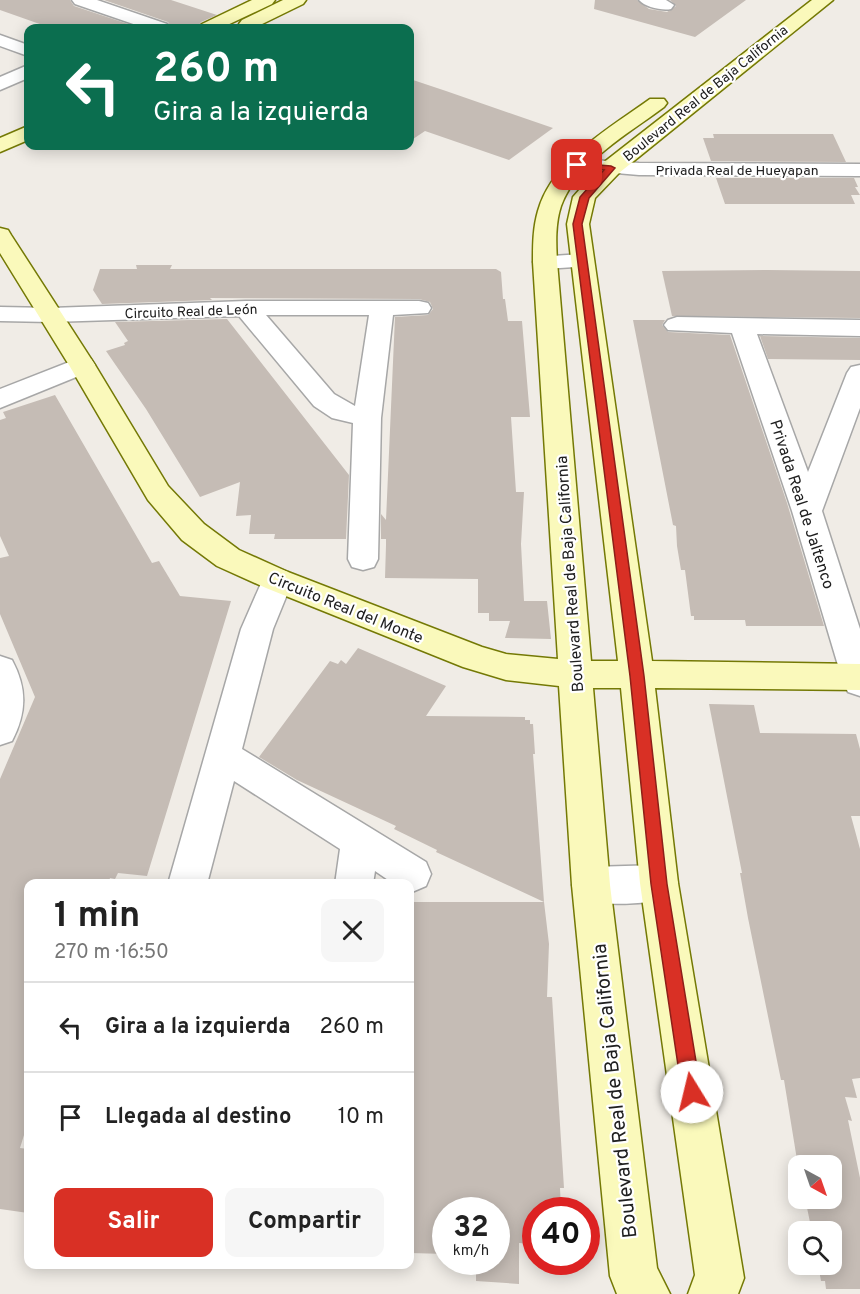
<!DOCTYPE html>
<html lang="es">
<meta charset="utf-8">
<style>
body{margin:0;font-family:Overpass,sans-serif;background:#f6f6f6;color:#222;height:100vh;display:flex;flex-direction:column;font-size:22px;white-space:nowrap}
*{box-sizing:border-box;margin:0}
p{font-size:20px;color:#767676}
.icon{flex:none;width:33px;height:33px;fill:none;stroke:currentColor;stroke-width:2;stroke-linecap:round;stroke-linejoin:round}
.map{position:relative;flex:1;overflow:hidden}
.side{position:absolute;left:24px;top:879px;width:390px;height:390px;display:flex;flex-direction:column;background:#fff;border-radius:12px;box-shadow:0 3px 15px #0003}
.side>*{flex:none}
.guide{position:absolute;left:24px;top:24px;width:390px;height:126px;border-radius:12px;box-shadow:0 3px 15px #0003;background:#0b6e4f;color:#fff;overflow:hidden}
.needle{width:39px;rotate:140deg}
.tools{position:absolute;left:788px;top:1155px;display:grid;gap:12px}
.tools a{display:grid;place-items:center;width:54px;height:54px;border-radius:12px;background:#fff;box-shadow:0 3px 15px #0003;font-size:30px}
.speed{position:absolute;left:432px;top:1197px;display:flex;gap:12px;font-size:30px;font-weight:700;text-align:center}
.speed>*{display:grid;place-content:center;width:78px;height:78px;border-radius:50%;background:#fff;box-shadow:0 3px 15px #0003;line-height:1}
.speed small{font-size:15px;font-weight:400}
.speed .limit{border:9px solid #d22;background:#fff;color:#111}
.pin{position:absolute;display:grid;place-items:center;width:51px;height:51px;color:#fff;margin:-26px;border-radius:12px;box-shadow:0 3px 9px #0006}
.me{position:absolute;width:66px;margin:-33px;rotate:351deg;stroke-linejoin:round;filter:drop-shadow(0 0 4px #0008)}
.turn{display:flex;align-items:center;gap:21px;height:126px;padding:0 30px;font-size:27px}
.turn .icon{width:78px;height:78px;stroke-width:2.5}
.turn b{display:block;font-size:42px;line-height:51px}
.round{display:grid;place-items:center;flex:none;width:63px;height:63px;border-radius:12px;background:#f6f6f6}
.headline{display:flex;align-items:center;justify-content:space-between;height:102px;padding:0 30px}
h1{font-size:36px;font-weight:700;line-height:45px}
.button{display:flex;gap:12px;margin-top:auto;padding:12px 30px}
.button a{flex:1;height:69px;border-radius:12px;background:#d93025;color:#fff;font-size:24px;font-weight:700;line-height:69px;text-align:center}
.button a+a{background:#f6f6f6;color:#222}
ul{padding:0;list-style:none}
li{display:flex;align-items:center;gap:18px;height:90px;padding:0 30px;border-top:2px solid #e0e0e0}
li div{flex:1}
li b{display:block;font-size:22px}
li em{font-style:normal}
.map>svg:first-child{display:block}
.building{fill:#c5bcb5}
.lines{fill:none;stroke-linecap:round;stroke-linejoin:round}
.street-casing{stroke:#a7a7a7;stroke-width:3}
.secondary-casing{stroke:#747905;stroke-width:3}
.street{fill:#fff;fill-rule:evenodd}
.secondary{fill:#faf9bb;fill-rule:evenodd}
.route{fill:#d93025;stroke:#8d1f18;stroke-width:1.5}
.labels{text-anchor:middle;stroke-width:4.5;stroke-linejoin:round;paint-order:stroke}
.far-street-label{font-size:14px;fill:#202020;stroke:#fff}
.street-label{font-size:16px;fill:#202020;stroke:#fff}
.near-street-label{font-size:20px;fill:#202020;stroke:#fff}
</style>
<div class="map">
<svg width="860" height="1294" viewBox="0 0 860 1294">
<rect width="100%" height="100%" fill="#f0ece6"/>
<g class="building">
<path d="M0,0H70L74,6L140,28H51L0,10Z"/>
<path d="M104,0H171L217,15L201,22L197,28H172L168,22Z"/>
<path d="M595,0H637L649,9L667,12L676,6L670,0H746L695,37L594,9Z"/>
<path d="M410,79L446,91L553,128L509,160L425,131L410,141Z"/>
<path d="M713,134H833L846,162L711,161L703,138H714Z"/>
<path d="M716,178H854L858,187H855L860,195H851L855,204H725Z"/>
<path d="M136,265H172L170,269H496L501,272L503,299H505L508,321H522L530,417H511L516,492H524L521,544L524,601H547L551,639L505,638L510,621H489V613H478V579L385,578L386,545V539H381V514L386,520L395,317L428,315L433,309L430,302L419,299L210,298L212,300L102,304L93,290L100,269H137Z"/>
<path d="M768,270L860,271V318L672,316L662,271Z"/>
<path d="M227,319L349,475L346,539H274L275,534H249L251,515L236,516L240,482L200,497L146,409L106,351L125,345L124,343L128,341L115,322Z"/>
<path d="M633,320H665L662,325L668,332L730,335L787,503L824,626H746L745,620H694V616H691L685,570H681L677,546L676,526L673,525Z"/>
<path d="M760,336L860,338V360L768,359Z"/>
<path d="M55,395L152,563L159,561L180,596L231,601L147,876L118,873L115,879L110,878L108,884H28V1122L20,1148L28,1149V1213L0,1209V779L35,697L0,614V558L9,556L0,536V420L6,418L3,412Z"/>
<path d="M358,648L446,686L426,716L525,717V720H530V724H533L535,754H533L544,902L436,852L437,850L394,829L396,826L297,780L259,757L330,661L338,664L341,660L346,664Z"/>
<path d="M709,704L754,705L760,733L856,734L860,749V816H851L860,849V1078L852,1079L857,1098L845,1097L852,1121L848,1120L860,1178V1289H826L825,1281H821L818,1264H831V1232H812L805,1198H831V1166H798L784,1080H781L748,918L740,873H742Z"/>
<path d="M410,902H544L549,944L547,997H552L564,1188H560L561,1210H536V1244L519,1243V1284L476,1281V1262H496V1210H446V1254L410,1253Z"/>
</g>
<g class="lines">
<g class="street-casing">
<g id="street">
<path d="M72,0H97L167,24L170,28H145L75,4Z"/>
<path d="M639,0H666L674,5L671,9C662,11 645,7 639,0Z"/>
<path d="M0,35L28,45V56L0,46Z"/>
<path d="M28,65V78L0,90V77Z"/>
<path d="M577,159L639,163L860,164V176L639,175L570,169L566,165L570,161Z"/>
<path d="M582,254L590,256L594,261L590,266L545,269L537,267L533,262L537,257Z"/>
<path d="M246,301H419L428,303L431,308L428,313L393,315L381,418L378,559L374,567L363,570L352,567L348,559L353,423L332,418L314,406L239,316L51,322L0,321V307L51,308ZM266,315H369L355,406L334,394Z"/>
<path d="M677,317L860,320V336L757,334L808,472L847,373L851,367L860,365V408L822,511L860,629V696L848,692L843,682L792,511L732,333L668,330L664,325L668,320Z"/>
<path d="M82,357L91,359L95,365L91,371L0,408V389Z"/>
<path d="M277,568L288,572L293,580L273,629L242,749L426,862L431,874L426,886L412,892L410,891V884H394L375,871L373,884H335L340,849L234,781L207,884H168L241,629L266,572Z"/>
<path d="M0,656L12,660C27,688 27,712 12,741L0,745Z"/>
<path d="M659,865L673,870L678,883L673,896C649,905 601,907 577,898L572,885L577,872L591,867Z"/>
</g>
</g>
<g class="secondary-casing">
<g id="secondary">
<path d="M252,0H275L272,4L221,28H199L202,24Z"/>
<path d="M283,0H306L303,4L254,28H245L239,24L242,20Z"/>
<path d="M812,0H833L619,173L595,198L589,224L652,661L860,664V690L655,688L678,883L744,1278L738,1294H688L695,1275L640,883L621,688H593L610,885L657,1268L670,1294H617L610,1276L572,885L559,686L506,680L463,667L266,588L217,566L182,540L148,500L69,365L0,253V228L8,230L11,235L95,365L168,486L204,524L239,550L288,572L482,647L506,654L558,659L533,262C533,245 533,228 538,211C552,160 610,128 650,99H664L667,103L664,107C628,134 577,162 561,206C555,224 556,244 557,262L591,661H618L567,224L573,197L603,163Z"/>
<path d="M28,126V140L0,152V138Z"/>
</g>
</g>
<use href="#street" class="street"/>
<use href="#secondary" class="secondary"/>
</g>
<path class="route" d="M574,163L611,166L615,168L589,198L582,224L644,676L667,884L701,1092L698,1099L692,1101L685,1099L682,1092L651,884L630,676L573,224L580,197L604,170L577,168L574,167Z"/>
<g class="labels">
<g class="far-street-label">
<text transform="translate(705 93) rotate(-39)" y="5">Boulevard Real de Baja California</text>
<text x="737" y="175">Privada Real de Hueyapan</text>
<text transform="translate(191 311) rotate(-2)" y="5">Circuito Real de León</text>
</g>
<g class="street-label">
<text transform="translate(803 504) rotate(72)" y="6">Privada Real de Jaltenco</text>
<text transform="translate(569 574) rotate(-94)" y="6">Boulevard Real de Baja California</text>
<text transform="translate(346 607) rotate(22)" y="6">Circuito Real del Monte</text>
</g>
<g class="near-street-label">
<text transform="translate(614 1091) rotate(-96)" y="7">Boulevard Real de Baja California</text>
</g>
</g>
</svg>
<div class="tools">
<a><svg class="needle" viewBox="-14 -14 28 28"><path d="M0-13l5 13h-10z" fill="#e53935"/><path d="M0 13l5-13h-10z" fill="#767676"/></svg></a>
<a><svg class="icon" aria-label="search" viewBox="0 0 24 24"><circle cx="10" cy="10" r="6"/><path d="M15 15l6 6"/></svg></a>
</div>
<div class="speed"><div>32<small>km/h</small></div><div class="limit">40</div></div>
<div class="pin" style="left:577px;top:165px;background:#d93025"><svg class="icon" aria-label="arrive" viewBox="0 0 24 24"><path d="M6 21V4h12l-3 4 3 4H6"/></svg></div>
<svg class="me" style="left:692px;top:1092px" viewBox="-20 -20 40 40"><circle r="19" fill="#fff"/><path d="M0-13L10 11 0 6-10 11z" fill="#d93025"/></svg>
<div class="guide">
<div class="turn"><svg class="icon" aria-label="left" viewBox="0 0 24 24"><path d="M17 20v-9H6M10 6l-5 5 5 5"/></svg><div><b>260 m</b>Gira a la izquierda</div></div>
</div>
<section class="side">
<div class="headline"><div><h1>1 min</h1><p>270 m · 16:50</p></div><a class="round"><svg class="icon" aria-label="close" viewBox="0 0 24 24"><path d="M6 6l12 12M18 6L6 18"/></svg></a></div>
<ul>
<li><svg class="icon" aria-label="left" viewBox="0 0 24 24"><path d="M17 20v-9H6M10 6l-5 5 5 5"/></svg><div><b>Gira a la izquierda</b></div><em>260 m</em></li>
<li><svg class="icon" aria-label="arrive" viewBox="0 0 24 24"><path d="M6 21V4h12l-3 4 3 4H6"/></svg><div><b>Llegada al destino</b></div><em>10 m</em></li>
</ul>
<div class="button"><a>Salir</a><a>Compartir</a></div>
</section>
</div>
